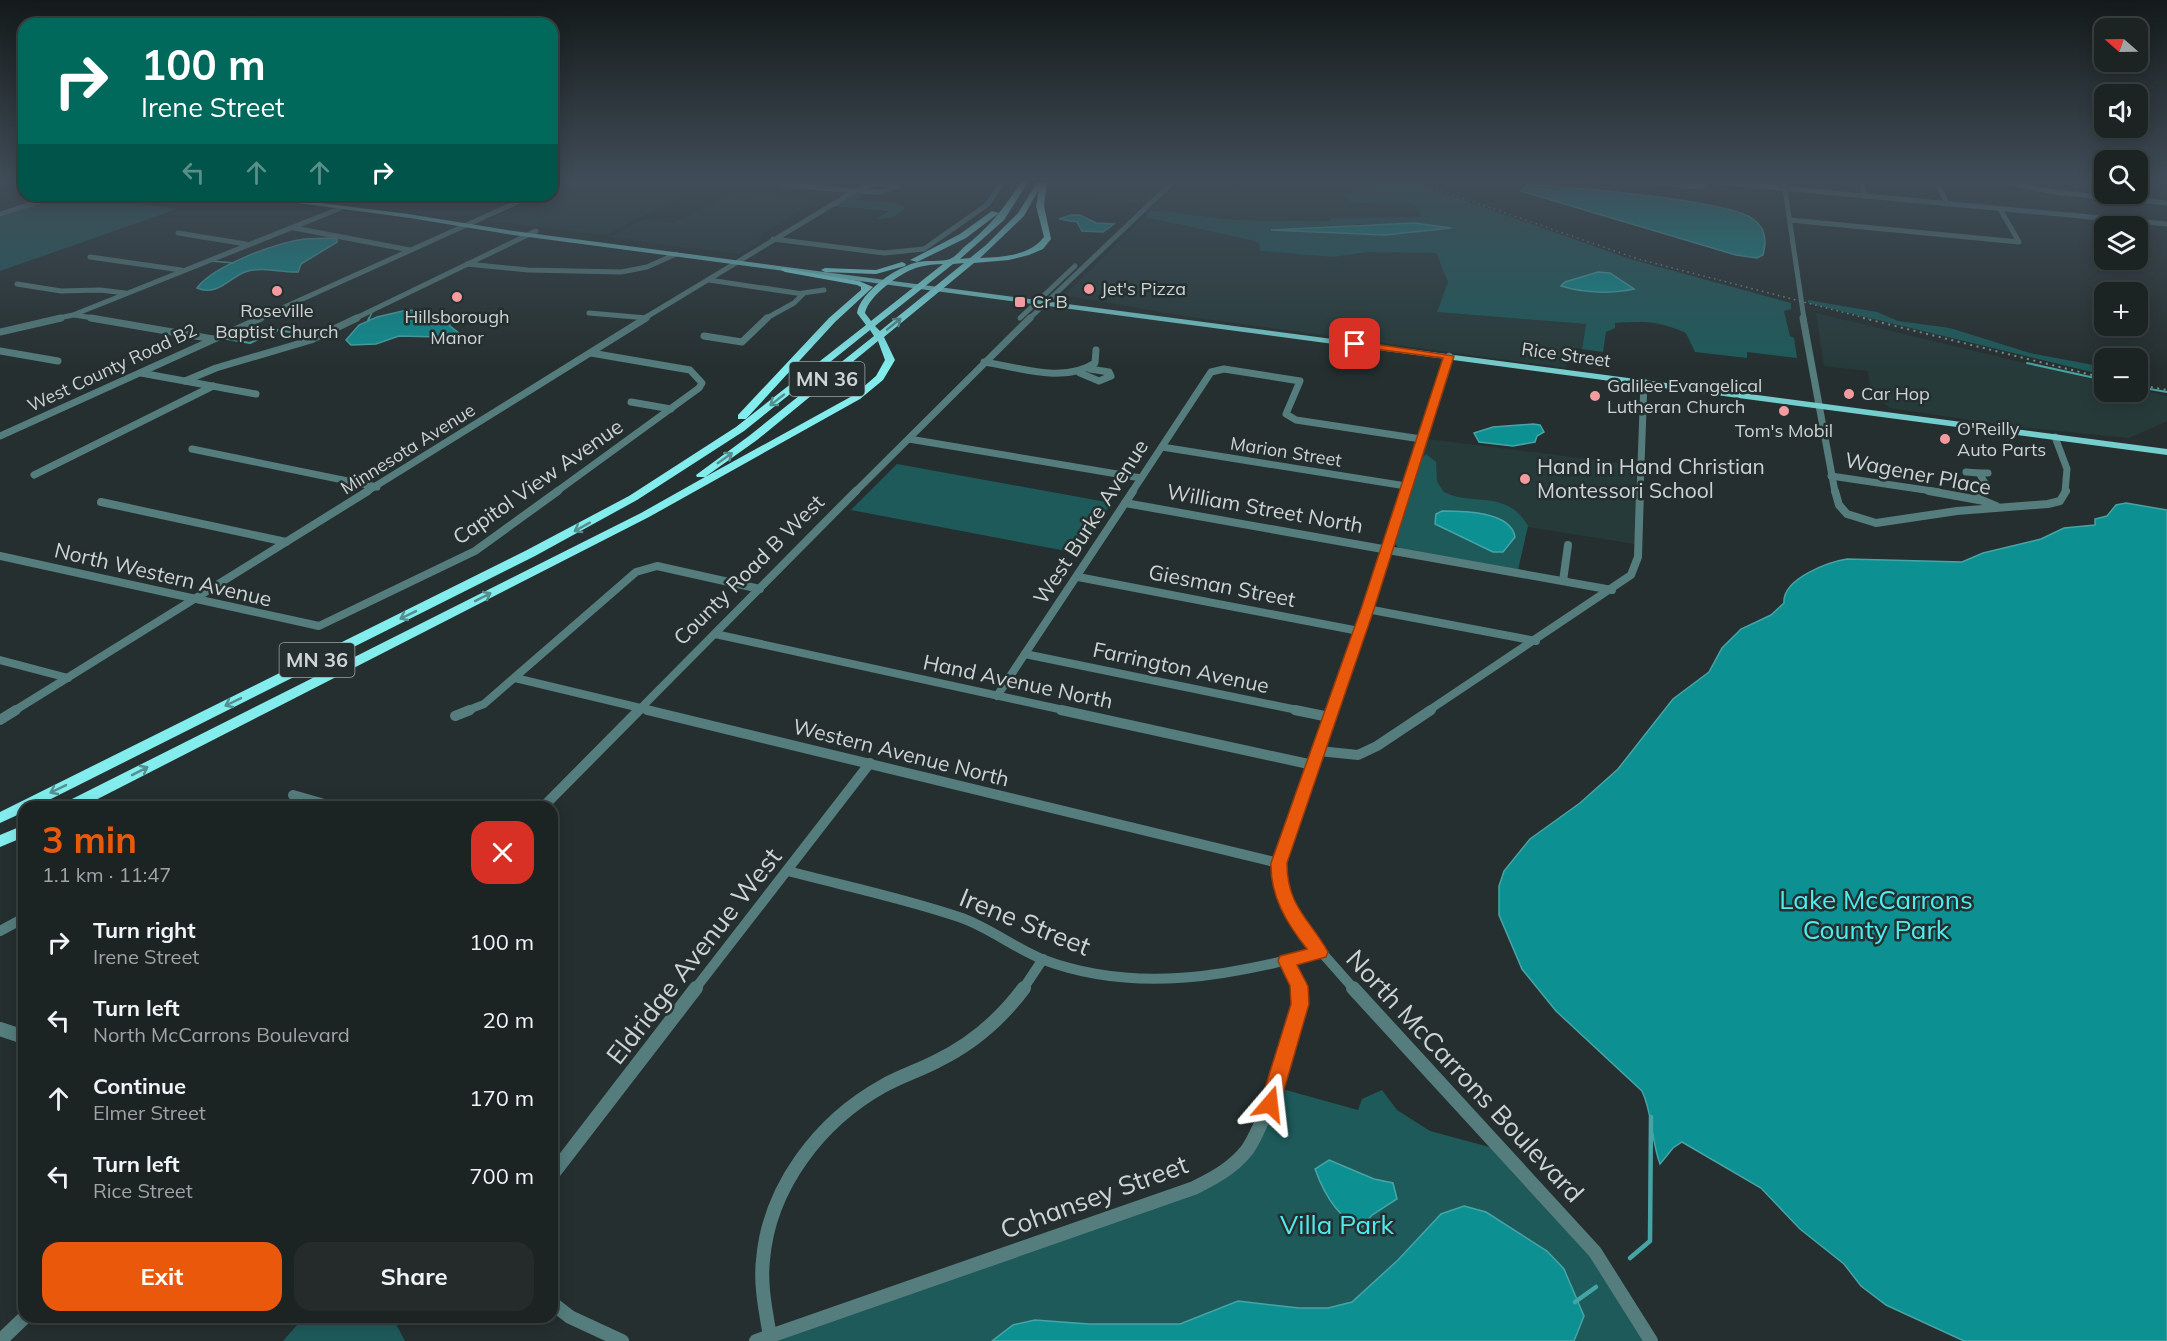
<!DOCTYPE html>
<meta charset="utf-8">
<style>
body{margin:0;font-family:Mulish,sans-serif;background:#252b2b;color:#f1f3f6;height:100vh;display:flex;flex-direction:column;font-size:22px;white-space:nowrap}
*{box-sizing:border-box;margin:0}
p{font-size:20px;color:#a0a4a6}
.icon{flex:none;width:33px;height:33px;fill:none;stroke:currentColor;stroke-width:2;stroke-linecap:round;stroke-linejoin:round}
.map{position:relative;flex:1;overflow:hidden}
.sheet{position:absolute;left:18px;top:801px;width:540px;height:522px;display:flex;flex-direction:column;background:#1c2323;border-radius:18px;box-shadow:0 3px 15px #0003,0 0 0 2px #3a4041}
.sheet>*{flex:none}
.banner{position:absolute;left:18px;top:18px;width:540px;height:183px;border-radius:18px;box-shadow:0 3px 15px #0003,0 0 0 2px #3a4041;background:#00695c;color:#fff;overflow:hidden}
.needle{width:39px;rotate:290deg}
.controls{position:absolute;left:2094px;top:18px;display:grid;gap:12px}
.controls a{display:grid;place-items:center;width:54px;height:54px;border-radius:12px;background:#1c2323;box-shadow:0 3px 15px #0003,0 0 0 2px #3a4041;font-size:30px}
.pin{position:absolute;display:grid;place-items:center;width:51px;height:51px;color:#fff;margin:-26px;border-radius:12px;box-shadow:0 3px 9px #0006}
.me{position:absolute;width:66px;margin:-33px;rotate:17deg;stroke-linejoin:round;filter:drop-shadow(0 0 4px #0008)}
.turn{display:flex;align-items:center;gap:21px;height:126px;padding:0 24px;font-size:27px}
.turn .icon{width:78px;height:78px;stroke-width:2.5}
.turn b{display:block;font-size:42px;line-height:51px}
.lanes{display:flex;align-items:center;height:57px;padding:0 24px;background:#0003;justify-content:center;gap:30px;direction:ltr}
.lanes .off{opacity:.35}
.round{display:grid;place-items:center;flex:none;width:63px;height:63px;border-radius:18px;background:#252b2b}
.head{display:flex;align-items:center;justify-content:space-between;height:102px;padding:0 24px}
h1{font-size:36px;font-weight:700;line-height:45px;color:#ea580c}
.action{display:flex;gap:12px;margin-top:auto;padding:12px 24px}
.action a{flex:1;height:69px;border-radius:18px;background:#ea580c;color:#fff;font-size:24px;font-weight:700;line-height:69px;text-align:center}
.action a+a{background:#252b2b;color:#f1f3f6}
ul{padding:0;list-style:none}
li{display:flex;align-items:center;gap:18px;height:78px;padding:0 24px}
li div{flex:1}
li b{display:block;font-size:22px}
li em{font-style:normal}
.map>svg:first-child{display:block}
.built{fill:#273a3a}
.green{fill:#1e5a5a;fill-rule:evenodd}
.water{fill:#0d9092;stroke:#47a4a6;stroke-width:1.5}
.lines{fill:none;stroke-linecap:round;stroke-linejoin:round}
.stream-far2{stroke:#47a4a6;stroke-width:1.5}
.stream-far1{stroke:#47a4a6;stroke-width:2}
.stream{stroke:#47a4a6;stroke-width:4.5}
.minor-far4{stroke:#557d7d;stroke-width:5}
.minor-far3{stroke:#557d7d;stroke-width:7}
.minor-far2{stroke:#557d7d;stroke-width:8}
.minor-far1{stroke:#557d7d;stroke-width:10}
.minor{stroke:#557d7d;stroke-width:14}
.major{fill:#76cdce;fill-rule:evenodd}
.highway{fill:#83edee;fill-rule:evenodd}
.rail-far1{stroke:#838b8b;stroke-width:1.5;stroke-dasharray:1.5 4;stroke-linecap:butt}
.rail{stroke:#838b8b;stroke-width:2;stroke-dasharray:2 4.5;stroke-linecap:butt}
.oneway{stroke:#548e8e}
.route{fill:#ea580c;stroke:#983908;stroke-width:1.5}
.poi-dot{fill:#f49b9f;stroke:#252f2f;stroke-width:2}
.labels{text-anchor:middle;stroke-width:5;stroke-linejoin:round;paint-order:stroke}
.far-poi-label{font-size:18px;fill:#ced4d4;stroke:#252f2f;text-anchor:start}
.far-street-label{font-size:18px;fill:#ced4d4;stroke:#252f2f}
.shield{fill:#252f2f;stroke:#9ba2a2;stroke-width:1.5}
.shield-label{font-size:20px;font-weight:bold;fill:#ced4d4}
.poi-label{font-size:21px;fill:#ced4d4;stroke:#252f2f;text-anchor:start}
.street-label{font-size:21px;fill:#ced4d4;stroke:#252f2f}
.near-park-label{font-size:26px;fill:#4decee;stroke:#252f2f}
.near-street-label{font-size:26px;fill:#ced4d4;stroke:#252f2f}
</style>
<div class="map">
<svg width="2167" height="1341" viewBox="0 0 2167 1341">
<rect width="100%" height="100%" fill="#252f2f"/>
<g class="built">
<path d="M569,182H694L705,184L606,235L487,220L541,195H552V190Z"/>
<path d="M1067,182H1168L1146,204L1092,198L1102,190L1067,185Z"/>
<path d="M1179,182H1225L1223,185L1240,187L1245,182H1320L1318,186L1345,189L1373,185L1415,205L1422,218L1234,220L1150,210Z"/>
<path d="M736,191L818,200L765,232L757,243L738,254L610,237L644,219L674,223Z"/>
<path d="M1145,217L1255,241L1260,245V251L1333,257L1369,252L1436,253L1448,282L1437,312L1586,324L1582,349L1570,348L1566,368L1184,316L1064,295Z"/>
<path d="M1816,313L2104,382V392L2138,389L2167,396V421L2129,438L2010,426L1890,408L1871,394L1868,371L1824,366Z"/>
<path d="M1428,439L1636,465L1635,544L1528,527L1519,518L1499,509L1409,493Z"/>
</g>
<g class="green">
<path d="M1320,182H1412L1630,259L1791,303V309L1784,311L1790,336L1794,338L1797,358L1747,352V358L1695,352L1686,333C1659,321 1645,321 1615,323V328L1606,332L1603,352L1582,349L1586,324L1437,312L1448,282L1436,253L1369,252L1333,257L1260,251V245L1255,241L1145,217L1150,210L1234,220L1330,221L1331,218L1422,217L1415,205L1408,202L1355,203L1351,202L1345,194L1352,193L1351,190L1379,189C1374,185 1330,188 1318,187ZM1356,224L1448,228L1385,235L1274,230L1354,227ZM1598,272L1610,273L1634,289L1618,292L1572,289L1565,282Z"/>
<path d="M854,194L863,195L856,200L898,203L906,208L893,217L877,219L889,211L834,206Z"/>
<path d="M67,195H82L177,209L0,271V217Z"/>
<path d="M1808,300L1877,312L1898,321L1950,328L2030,353L2104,367V375L1808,303Z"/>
<path d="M1426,454L1436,462L1437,482L1444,492C1472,507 1506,488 1528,526L1518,570L1401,550L1395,544L1422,458ZM1436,515L1510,545L1493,552L1435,524Z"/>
<path d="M897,464L1112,503L1077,553L851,510Z"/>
<path d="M1275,1087L1358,1110L1362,1099L1382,1090L1397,1110L1430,1131L1504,1151L1571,1224L1651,1341H756L1194,1188L1237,1163Z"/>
<path d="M304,1317H388L396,1324L405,1341H283Z"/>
</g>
<g class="water">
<path d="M1526,185C1565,186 1728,200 1753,219C1766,228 1767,241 1763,255L1757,258L1736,255L1521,191Z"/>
<path d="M1071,215H1080L1096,223L1114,224L1103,232L1082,231L1077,222L1059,219Z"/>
<path d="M1415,223L1451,228L1385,235L1271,230Z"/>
<path d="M304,239L333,238L337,239V242L301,264L298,272C281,273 261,266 245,272C229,278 217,297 197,288C214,265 277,243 304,239Z"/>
<path d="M1598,272L1610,273L1634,289C1611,294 1584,293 1561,286L1565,282Z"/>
<path d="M407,310L424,311L449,320L450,326L459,333L441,337L399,336L376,344L351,345L346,340L359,325L377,317Z"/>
<path d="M1533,424L1540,425L1544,432L1537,436L1535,442L1513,446L1479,442L1474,433L1493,427Z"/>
<path d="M2126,503L2167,510V1341H1964L1886,1305L1861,1286L1844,1264L1800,1229L1761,1188L1682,1142L1673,1148L1660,1164C1651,1140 1653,1114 1642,1091L1556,1011L1522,969L1499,915V886L1504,871L1530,839L1580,803L1618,769L1673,699L1709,672L1722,648L1741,629L1771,615L1784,603C1782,579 1828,562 1847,559L1962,562L1983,553L2041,539L2064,528L2095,525V519L2107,516L2116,505Z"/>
<path d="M1442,511C1462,511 1511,511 1515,537L1503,552H1493L1435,524L1436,514Z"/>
<path d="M1329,1160L1374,1179L1393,1183L1397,1199L1372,1215L1362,1227C1337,1219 1323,1191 1315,1169Z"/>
<path d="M1464,1206L1486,1212L1547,1251L1564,1269L1584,1316L1574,1341H992L1013,1325L1035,1320L1089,1324H1180L1238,1301L1299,1308H1328L1352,1302L1398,1260L1441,1214Z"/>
</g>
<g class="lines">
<g class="stream-far2">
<path d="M1533,182L1549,186"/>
<path d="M211,261L234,263"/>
<path d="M369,319L372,312"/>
</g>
<g class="stream-far1">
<path d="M368,321L369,318"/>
<path d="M222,338L250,343L278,330L313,336"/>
<path d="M2027,363L2104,380"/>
<path d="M2138,387L2167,392"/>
</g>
<g class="stream">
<path d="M1630,1258L1650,1241L1651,1117"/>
<path d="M1575,1302L1596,1287"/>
</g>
<g class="minor-far4">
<path d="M1649,182L1699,187L1704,186V182"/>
<path d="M1715,182L2167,224"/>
<path d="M1784,182L1804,319"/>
<path d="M1861,182L1865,196"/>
<path d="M1937,182L1947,204"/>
<path d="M2005,182L2053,192L2167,203"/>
<path d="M876,183L898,186L881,192L855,191Z"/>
<path d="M785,185L855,191"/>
<path d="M552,187L562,182"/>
<path d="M0,214L60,195"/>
<path d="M1790,220L2019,242L2000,209"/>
<path d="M294,228L410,250"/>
<path d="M178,233L246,244"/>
<path d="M773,239L884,253L924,249L988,204L1003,182"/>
<path d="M90,257L181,270"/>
<path d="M467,264L528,270L621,272L647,267L676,254"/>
<path d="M709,280L803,294L794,303L765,319"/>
<path d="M17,284L61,291L100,290L125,293"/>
<path d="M803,293L824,290"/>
<path d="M589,313L647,318"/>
<path d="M74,315L100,319"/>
<path d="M1020,318L1075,266"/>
<path d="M54,319L73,315L341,208"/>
<path d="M258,319L533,195"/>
<path d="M354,319L536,231"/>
<path d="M643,319L855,191"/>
<path d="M1029,319L1173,182"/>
</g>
<g class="minor-far3">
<path d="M91,318L213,339"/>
<path d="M1803,318L1835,492"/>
<path d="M0,332L61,318"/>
<path d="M704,336L742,342L767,318"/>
<path d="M0,351L58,361"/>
<path d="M984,362C1018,367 1064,384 1095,363L1096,350"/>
<path d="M141,373L256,394"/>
<path d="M1080,373L1099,381L1111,376L1109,372L1090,369"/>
<path d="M185,381L216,368L311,340L357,318"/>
<path d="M631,402L671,409"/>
<path d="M0,436L261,318"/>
<path d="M2055,437L2067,469L2065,492"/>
<path d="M909,439L1141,478"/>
<path d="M1162,447L1406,486"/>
<path d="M192,449L377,487"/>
<path d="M1966,472L1979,473"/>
<path d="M34,475L213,386"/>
<path d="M1831,476L1939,492"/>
<path d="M366,492L646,318"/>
<path d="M556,492L699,388L702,383L690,370L591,353"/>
<path d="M855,492L1030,318"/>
<path d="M1132,492L1211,372L1224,369L1300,381L1286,414L1296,420L1421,439"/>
<path d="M1405,492L1449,356"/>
<path d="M1640,492L1644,382"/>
<path d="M1980,492L1985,489V483L1979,473H1988"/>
</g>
<g class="minor-far2">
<path d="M1835,491L1839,505L1847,514L1876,523L1957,511L2048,504L2060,501L2066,491"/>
<path d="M1929,491L1984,501L1996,506"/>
<path d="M1978,499L1982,491"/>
<path d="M101,502L286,542"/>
<path d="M1125,503L1612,590"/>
<path d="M0,556L319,626L475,551L558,491"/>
<path d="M1078,577L1359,631"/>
<path d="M1563,581L1568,545"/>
<path d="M1367,609L1536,641"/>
<path d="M715,634L1068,711"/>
<path d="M1025,654L1302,711"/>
<path d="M0,660L68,678"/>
<path d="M515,678L653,711"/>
<path d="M997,696L1133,491"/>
<path d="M14,711L368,491"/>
<path d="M466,711L484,704L636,572L657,566L760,589"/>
<path d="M638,711L856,491"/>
<path d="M1331,711L1405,491"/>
<path d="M1428,711L1631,575L1638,557L1640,491"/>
</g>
<g class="minor-far1">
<path d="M647,710L1279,863"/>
<path d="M1061,710L1313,765"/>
<path d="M1295,710L1329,717"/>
<path d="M1332,710L1283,848L1280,873L1285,896L1301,929L1354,989"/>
<path d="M455,716L470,710"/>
<path d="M0,720L16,710"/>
<path d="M1319,751L1358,755L1377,746L1431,710"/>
<path d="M293,795L335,807"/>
<path d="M543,807L639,710"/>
<path d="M788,871C845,886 903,898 959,917C989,927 1014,948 1044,960C1136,994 1228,976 1320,952"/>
<path d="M0,931L24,918"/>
<path d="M1287,961L1300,989"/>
<path d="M695,989L870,763"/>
<path d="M1023,989L1043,959"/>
</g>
<g class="minor">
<path d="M1353,988L1595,1252L1651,1341"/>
<path d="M0,1029L24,1037"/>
<path d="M552,1175L696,988"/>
<path d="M552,1303L570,1317L622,1341"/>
<path d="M770,1337C766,1311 760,1286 763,1260C769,1187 820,1121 883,1086C901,1076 920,1070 937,1061C972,1044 1001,1019 1024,988"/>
<path d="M0,1341L25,1317"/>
<path d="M756,1341L1194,1188C1214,1178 1233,1168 1247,1150C1264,1127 1304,1015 1300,988"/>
</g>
<path class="major" d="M239,195H257L408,214L507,230L2167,449V455L507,234L410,218Z"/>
<g class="highway">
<path d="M1021,182H1028L1004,220L960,259L970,258L986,245L1018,213L1037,182H1047L1044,206L1051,239L1043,249L1029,255L1009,260L974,263L884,337L895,360L883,380L860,399L649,517L82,807H61L64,803L641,513L705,477H697L696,475L749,436L874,336L870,330L744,431L637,500L535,556L35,807H24V812L0,823V812L527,550L629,496L736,427L866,325L857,313C860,292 898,266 918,262C927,260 941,262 950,259C955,257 960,251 964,247C989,228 1004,208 1021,182ZM1039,189L1036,206L1044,237C1029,256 1003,257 980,258L1024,216ZM964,263L880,331L875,326L953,264ZM943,264L871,321L865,313C868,296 902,271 919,267C927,265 935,264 943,264ZM878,341L885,360L876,376L854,395L705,477L757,440Z"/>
<path d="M992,211L999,213L966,238L917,262L910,260L960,234Z"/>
<path d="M902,262L906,264L905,266L876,274L825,272L821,270L825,268L876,270Z"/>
<path d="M782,268L859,281L873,287L835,322L746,419H738V415L829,318L861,290V287L857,285L785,272L781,270Z"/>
<path d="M24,825V837L0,847V835Z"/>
</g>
<path class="rail-far1" d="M1416,182L1638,259L1869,319"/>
<g class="rail">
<path d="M1863,318L2104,378"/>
<path d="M2138,385L2167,390"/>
</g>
</g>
<defs><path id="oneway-shaft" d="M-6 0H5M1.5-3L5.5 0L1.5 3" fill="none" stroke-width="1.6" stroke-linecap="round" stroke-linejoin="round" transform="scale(1.5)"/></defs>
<g class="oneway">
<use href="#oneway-shaft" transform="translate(894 324) rotate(-39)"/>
<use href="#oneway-shaft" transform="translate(777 400) rotate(142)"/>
<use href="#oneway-shaft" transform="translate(725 458) rotate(-35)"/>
<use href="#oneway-shaft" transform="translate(582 527) rotate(151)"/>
<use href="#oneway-shaft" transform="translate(483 597) rotate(-27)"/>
<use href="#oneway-shaft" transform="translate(408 615) rotate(154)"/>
<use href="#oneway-shaft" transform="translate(233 702) rotate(154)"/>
<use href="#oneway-shaft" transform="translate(140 771) rotate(-27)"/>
<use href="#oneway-shaft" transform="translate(58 789) rotate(154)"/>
</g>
<linearGradient id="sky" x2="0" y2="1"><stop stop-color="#141a1a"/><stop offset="0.49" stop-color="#404d58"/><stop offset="1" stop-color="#404d58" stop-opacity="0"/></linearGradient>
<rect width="2167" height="370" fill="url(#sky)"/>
<path class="route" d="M1355,341L1454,356L1374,609L1287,863C1287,907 1310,919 1328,952L1326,957L1297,965L1308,986L1309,1004L1280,1104L1277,1110L1270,1113L1263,1110L1260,1104L1291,1004L1290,986L1278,961L1280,956L1307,949C1287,924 1270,896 1271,863L1361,609L1443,358L1352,346L1350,344Z"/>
<g class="poi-dot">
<circle cx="1089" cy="289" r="6"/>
<circle cx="277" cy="291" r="6"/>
<circle cx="457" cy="297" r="6"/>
<rect x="1014" y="296" width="12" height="12" rx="3"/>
<circle cx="1849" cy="394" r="6"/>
<circle cx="1595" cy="396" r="6"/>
<circle cx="1784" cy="411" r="6"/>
<circle cx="1945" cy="439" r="6"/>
<circle cx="1525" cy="479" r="6"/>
</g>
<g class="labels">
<g class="far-poi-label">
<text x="1101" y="295">Jet's Pizza</text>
<text x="1032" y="308">Cr B</text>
<text x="277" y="317" text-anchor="middle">Roseville<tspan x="277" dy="21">Baptist Church</tspan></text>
<text x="457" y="323" text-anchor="middle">Hillsborough<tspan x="457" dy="21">Manor</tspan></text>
<text x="1607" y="392">Galilee Evangelical<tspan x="1607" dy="21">Lutheran Church</tspan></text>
<text x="1861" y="400">Car Hop</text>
<text x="1957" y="435">O'Reilly<tspan x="1957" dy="21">Auto Parts</tspan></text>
<text x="1784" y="437" text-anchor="middle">Tom's Mobil</text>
</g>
<g class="far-street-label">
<text transform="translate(1566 355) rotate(8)" y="6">Rice Street</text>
<text transform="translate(112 368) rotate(-25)" y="6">West County Road B2</text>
<text transform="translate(408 449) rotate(-32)" y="6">Minnesota Avenue</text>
<text transform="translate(1286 452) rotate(9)" y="6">Marion Street</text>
</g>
<g class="shield">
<rect x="789.5" y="362" width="75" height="34" rx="4.5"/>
<rect x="279.5" y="643" width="75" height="34" rx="4.5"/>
</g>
<g class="shield-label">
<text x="827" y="386">MN 36</text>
<text x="317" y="667">MN 36</text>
</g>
<g class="poi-label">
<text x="1537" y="474">Hand in Hand Christian<tspan x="1537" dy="24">Montessori School</tspan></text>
</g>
<g class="street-label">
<text transform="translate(1918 474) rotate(11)" y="7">Wagener Place</text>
<text transform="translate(538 482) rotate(-35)" y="7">Capitol View Avenue</text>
<text transform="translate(1265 509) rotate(10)" y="7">William Street North</text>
<text transform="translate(1091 522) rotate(-57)" y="7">West Burke Avenue</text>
<text transform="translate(749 570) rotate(-45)" y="7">County Road B West</text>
<text transform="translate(163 575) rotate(13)" y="7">North Western Avenue</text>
<text transform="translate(1222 586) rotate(11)" y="7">Giesman Street</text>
<text transform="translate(1181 668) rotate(12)" y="7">Farrington Avenue</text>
<text transform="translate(1018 682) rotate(12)" y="7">Hand Avenue North</text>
<text transform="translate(901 753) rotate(14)" y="7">Western Avenue North</text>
</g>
<g class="near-park-label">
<text x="1876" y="909">Lake McCarrons<tspan x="1876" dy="30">County Park</tspan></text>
<text x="1337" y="1234">Villa Park</text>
</g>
<g class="near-street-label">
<text transform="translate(1025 922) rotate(22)" y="9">Irene Street</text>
<text transform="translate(694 956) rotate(-52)" y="9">Eldridge Avenue West</text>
<text transform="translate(1465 1076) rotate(47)" y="9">North McCarrons Boulevard</text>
<text transform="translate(1094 1197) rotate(-20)" y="9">Cohansey Street</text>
</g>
</g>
</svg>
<div class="controls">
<a><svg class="needle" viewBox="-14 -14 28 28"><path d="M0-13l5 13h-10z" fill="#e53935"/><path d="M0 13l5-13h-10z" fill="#a0a4a6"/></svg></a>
<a><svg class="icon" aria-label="sound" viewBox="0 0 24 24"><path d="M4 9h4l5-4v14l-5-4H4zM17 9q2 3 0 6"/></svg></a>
<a><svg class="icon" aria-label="search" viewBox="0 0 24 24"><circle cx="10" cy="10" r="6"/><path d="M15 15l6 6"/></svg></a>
<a><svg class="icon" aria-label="layers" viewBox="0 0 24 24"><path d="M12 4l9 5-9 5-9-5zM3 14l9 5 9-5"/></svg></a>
<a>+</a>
<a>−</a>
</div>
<div class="pin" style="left:1355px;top:344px;background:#d93025"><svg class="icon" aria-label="arrive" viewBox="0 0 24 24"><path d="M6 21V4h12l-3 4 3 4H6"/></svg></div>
<svg class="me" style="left:1270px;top:1104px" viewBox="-20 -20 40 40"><path d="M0-17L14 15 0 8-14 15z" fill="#ea580c" stroke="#fff" stroke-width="4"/></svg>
<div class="banner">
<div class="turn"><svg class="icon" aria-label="right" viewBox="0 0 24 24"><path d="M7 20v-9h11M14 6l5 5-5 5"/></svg><div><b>100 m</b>Irene Street</div></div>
<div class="lanes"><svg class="icon off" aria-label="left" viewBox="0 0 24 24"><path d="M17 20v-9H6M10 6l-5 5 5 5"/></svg><svg class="icon off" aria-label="ahead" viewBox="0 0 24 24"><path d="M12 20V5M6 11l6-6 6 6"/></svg><svg class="icon off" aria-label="ahead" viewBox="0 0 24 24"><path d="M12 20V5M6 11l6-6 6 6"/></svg><svg class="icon" aria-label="right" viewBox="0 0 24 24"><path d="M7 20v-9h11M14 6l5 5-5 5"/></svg></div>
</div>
<section class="sheet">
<div class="head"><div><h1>3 min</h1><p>1.1 km · 11:47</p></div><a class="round" style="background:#d93025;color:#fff"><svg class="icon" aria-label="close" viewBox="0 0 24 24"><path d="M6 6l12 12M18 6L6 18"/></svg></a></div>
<ul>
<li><svg class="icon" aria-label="right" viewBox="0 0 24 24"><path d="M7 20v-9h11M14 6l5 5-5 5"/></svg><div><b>Turn right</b><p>Irene Street</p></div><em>100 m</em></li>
<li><svg class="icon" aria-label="left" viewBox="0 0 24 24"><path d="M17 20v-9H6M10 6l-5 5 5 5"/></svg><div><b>Turn left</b><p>North McCarrons Boulevard</p></div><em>20 m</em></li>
<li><svg class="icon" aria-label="ahead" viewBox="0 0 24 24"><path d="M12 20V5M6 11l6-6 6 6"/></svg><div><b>Continue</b><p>Elmer Street</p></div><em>170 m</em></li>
<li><svg class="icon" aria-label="left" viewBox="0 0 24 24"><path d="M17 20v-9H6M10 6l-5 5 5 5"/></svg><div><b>Turn left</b><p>Rice Street</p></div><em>700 m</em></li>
</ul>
<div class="action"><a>Exit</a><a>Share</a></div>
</section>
</div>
